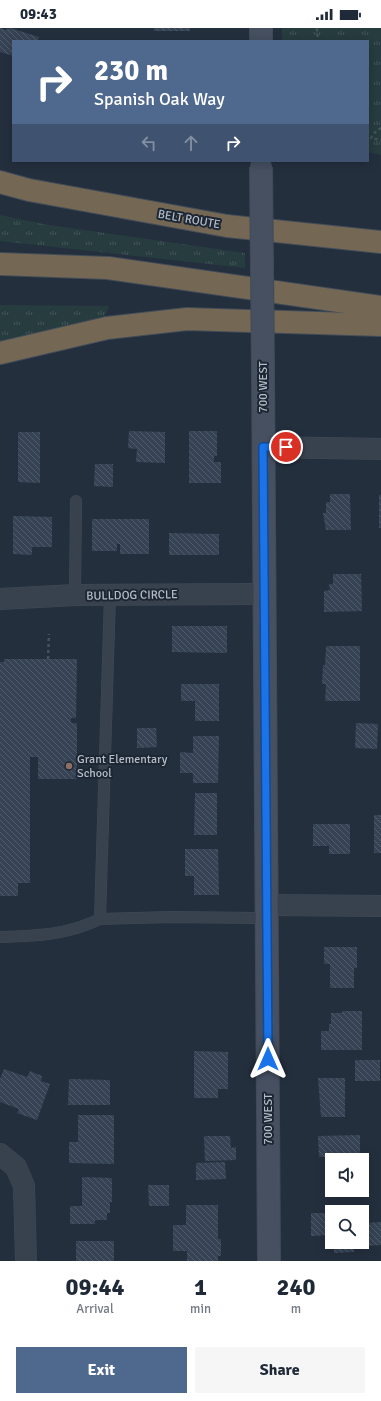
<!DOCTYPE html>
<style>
body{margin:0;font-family:Signika,sans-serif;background:#f6f6f7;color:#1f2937;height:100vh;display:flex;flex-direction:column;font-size:15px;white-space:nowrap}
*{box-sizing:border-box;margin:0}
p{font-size:13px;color:#747a83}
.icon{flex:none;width:22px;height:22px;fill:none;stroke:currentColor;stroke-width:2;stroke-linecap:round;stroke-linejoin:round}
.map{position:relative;height:1233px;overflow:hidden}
.sheet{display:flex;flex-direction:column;background:#fff;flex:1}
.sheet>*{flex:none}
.top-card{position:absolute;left:12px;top:12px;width:357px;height:122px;border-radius:0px;box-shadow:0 2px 10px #0003;background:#4f688e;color:#fff;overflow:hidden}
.buttons{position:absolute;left:325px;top:1125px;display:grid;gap:8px}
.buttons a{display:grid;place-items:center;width:44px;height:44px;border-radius:0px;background:#fff;box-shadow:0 2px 10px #0003;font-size:20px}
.pin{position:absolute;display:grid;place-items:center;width:34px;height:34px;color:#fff;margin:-17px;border:2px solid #fff;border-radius:50%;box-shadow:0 1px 4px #0007}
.me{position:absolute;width:44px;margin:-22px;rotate:0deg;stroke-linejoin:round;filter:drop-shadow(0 0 3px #0008)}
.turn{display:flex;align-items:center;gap:14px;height:84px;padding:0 16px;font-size:18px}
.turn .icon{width:52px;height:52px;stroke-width:2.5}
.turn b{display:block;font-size:28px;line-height:34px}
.lanes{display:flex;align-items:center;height:38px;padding:0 16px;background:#0003;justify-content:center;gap:20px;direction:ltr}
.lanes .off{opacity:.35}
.eta{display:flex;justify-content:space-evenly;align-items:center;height:68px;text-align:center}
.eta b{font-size:24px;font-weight:700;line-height:28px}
.cta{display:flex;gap:8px;margin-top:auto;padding:8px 16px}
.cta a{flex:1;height:46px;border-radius:0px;background:#4f688e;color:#fff;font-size:16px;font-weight:700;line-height:46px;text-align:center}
.cta a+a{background:#f6f6f7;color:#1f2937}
.status{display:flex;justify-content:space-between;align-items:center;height:28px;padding:0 20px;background:#fff;direction:ltr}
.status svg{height:11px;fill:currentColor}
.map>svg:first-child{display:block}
.grass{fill:url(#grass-tufts)}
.building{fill:url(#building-back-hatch)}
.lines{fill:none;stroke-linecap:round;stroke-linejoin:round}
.lane-casing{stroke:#414a57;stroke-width:12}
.street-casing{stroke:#414a57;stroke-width:22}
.secondary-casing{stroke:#414a57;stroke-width:24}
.highway-casing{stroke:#434c59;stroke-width:24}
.path{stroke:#3f5557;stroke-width:2.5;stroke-dasharray:3 3;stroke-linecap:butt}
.lane{stroke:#38414e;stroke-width:11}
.street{stroke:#38414e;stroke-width:21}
.secondary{stroke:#465061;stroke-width:22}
.highway{stroke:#746855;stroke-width:22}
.secondary-bridge-casing{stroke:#414a57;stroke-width:24;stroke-linecap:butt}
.secondary-bridge{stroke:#465061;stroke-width:22}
.route-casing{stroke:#114b97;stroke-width:10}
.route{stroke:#1a73e8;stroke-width:7}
.education-dot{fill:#8d6e63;stroke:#1d2633;stroke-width:1.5}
.labels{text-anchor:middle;stroke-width:4;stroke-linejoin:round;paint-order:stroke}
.street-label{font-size:12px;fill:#b4bcc9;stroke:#1d2633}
.poi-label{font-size:12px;fill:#b4bcc9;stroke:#1d2633;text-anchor:start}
</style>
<div class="status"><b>09:43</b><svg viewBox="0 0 49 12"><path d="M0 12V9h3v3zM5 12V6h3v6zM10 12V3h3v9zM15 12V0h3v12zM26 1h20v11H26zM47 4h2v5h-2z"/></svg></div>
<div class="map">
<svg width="381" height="1233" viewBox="0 0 381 1233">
<defs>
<pattern id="grass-tufts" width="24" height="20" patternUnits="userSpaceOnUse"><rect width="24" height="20" fill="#263c3f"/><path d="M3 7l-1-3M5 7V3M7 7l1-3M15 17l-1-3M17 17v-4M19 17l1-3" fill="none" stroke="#435659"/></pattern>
<pattern id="building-back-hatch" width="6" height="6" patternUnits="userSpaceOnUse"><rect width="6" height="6" fill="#364354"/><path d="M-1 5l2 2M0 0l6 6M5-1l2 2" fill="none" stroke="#515c6b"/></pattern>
</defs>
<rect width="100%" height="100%" fill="#242f3e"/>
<g class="grass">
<path d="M282,0H381V127L368,124V13H282Z"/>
<path d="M0,187L43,196L245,225V240L0,213Z"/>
<path d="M0,277L109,278L105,288L0,314Z"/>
</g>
<g class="building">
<path d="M0,0L5,2L10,0L39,9L38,13H13V28L0,24Z"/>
<rect x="154" y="0" width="36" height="3"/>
<path d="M129,403L165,404V435L136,434L137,421L128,420Z"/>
<path d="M189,403H217V428H214V434H221V455H189Z"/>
<path d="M18,404H40V455L18,454Z"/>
<path d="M95,436H113V459L94,458Z"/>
<path d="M330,466H350L351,502H326L323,485H326V474H330Z"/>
<rect x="379" y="467" width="2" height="33"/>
<path d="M13,488L52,489V519H32V527L13,526Z"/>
<path d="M92,491H149V526H120V516H117V523H92Z"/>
<path d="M169,505L219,506V527H169Z"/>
<path d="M333,546H361L362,583L324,584V563L330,562L329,556H333Z"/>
<path d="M172,598H227V625L172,624Z"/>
<path d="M326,618H360V673H325L326,656H322L323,637H325Z"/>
<path d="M4,631H77L76,690H71V695H77V751H38V729H30V855H18V868H0V634H4Z"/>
<path d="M181,656H219V693H195V673H181Z"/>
<path d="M356,695L378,696L377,721L355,720Z"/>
<path d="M137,700H156L157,719L137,720Z"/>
<path d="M193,708H219L218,755H193V745H180V724L193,725Z"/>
<path d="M195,765H217V807H194Z"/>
<rect x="374" y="787" width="7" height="38"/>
<path d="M313,796H350V826H329V818H313Z"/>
<path d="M185,821H218L219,867H194V848H185Z"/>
<path d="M324,919H357V940H354V960H330V936H324Z"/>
<path d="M342,983H362V1022H321V1003H329V996H331V985H342Z"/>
<path d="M194,1023L228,1024V1061H218V1070H194Z"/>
<rect x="355" y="1032" width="25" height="21"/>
<path d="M4,1041L27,1049L30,1043L42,1048L41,1053L50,1056L37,1092L17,1085L19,1081L0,1074V1051Z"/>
<path d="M318,1050H345V1089H321Z"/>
<path d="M69,1051L110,1052V1077H68Z"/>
<path d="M78,1087H114V1136L69,1135V1114H78Z"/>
<path d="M360,1107V1132H335V1129H319L318,1108Z"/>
<path d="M204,1108H230L231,1120L236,1119V1132L205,1133Z"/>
<path d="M225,1134L226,1151L196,1152V1135Z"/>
<path d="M82,1149L112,1150V1174H110V1185H107V1192H95V1196H70V1178H82Z"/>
<path d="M148,1157H169V1178H149Z"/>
<path d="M186,1177H218V1211H221V1228H218V1233H187V1223H173V1197H186Z"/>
<path d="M311,1185H332V1207L311,1208Z"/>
<path d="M381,1194V1217L366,1218L365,1195Z"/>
<rect x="76" y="1213" width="38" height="20"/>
<path d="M334,1214H354V1224L334,1225Z"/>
</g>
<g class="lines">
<g class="lane-casing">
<g id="lane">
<path d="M75,567L76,473"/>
<path d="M110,567L100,891L171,889L267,890"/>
<path d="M0,909C35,908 68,907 100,891"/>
</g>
</g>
<g class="street-casing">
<g id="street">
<path d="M263,419L381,421"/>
<path d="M0,571L75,567L264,566"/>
<path d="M268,877L381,878"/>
<path d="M0,1126L16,1139L24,1158L26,1233"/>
</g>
</g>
<g class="secondary-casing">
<g id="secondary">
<path d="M261,0V13"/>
<path d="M263,342L269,1233"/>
</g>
</g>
<g class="highway-casing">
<g id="highway">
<path d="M0,154L29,162L227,198L381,214"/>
<path d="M0,236L108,240L381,279"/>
<path d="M0,325L107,300L187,291L381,297"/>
</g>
</g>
<g class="path">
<path d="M317,0L318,13"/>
<path d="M381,100L376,103L371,110L381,112"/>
<path d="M48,631L49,606"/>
</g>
<use href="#lane" class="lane"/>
<use href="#street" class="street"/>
<use href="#secondary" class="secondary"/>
<use href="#highway" class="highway"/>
<g class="secondary-bridge-casing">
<path id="secondary-bridge" d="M261,139L263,342"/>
</g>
<use href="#secondary-bridge" class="secondary-bridge"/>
</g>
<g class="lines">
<g class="route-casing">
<path id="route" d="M268,1031L263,419H286"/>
</g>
<use href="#route" class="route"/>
</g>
<circle class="education-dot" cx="69" cy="738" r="4"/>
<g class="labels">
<g class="street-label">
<text transform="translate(189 191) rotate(10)" y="4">BELT ROUTE</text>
<text transform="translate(263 359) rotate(-90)" y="4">700 WEST</text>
<text transform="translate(132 567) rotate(-1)" y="4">BULLDOG CIRCLE</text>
<text transform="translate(268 1091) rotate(-90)" y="4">700 WEST</text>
</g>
<g class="poi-label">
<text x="77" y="735">Grant Elementary<tspan x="77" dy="14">School</tspan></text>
</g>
</g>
</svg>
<div class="buttons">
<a><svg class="icon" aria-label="sound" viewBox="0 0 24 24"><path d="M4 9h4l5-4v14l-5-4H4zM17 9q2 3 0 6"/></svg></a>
<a><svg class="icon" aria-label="search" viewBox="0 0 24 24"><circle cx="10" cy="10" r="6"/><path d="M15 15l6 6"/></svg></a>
</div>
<div class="pin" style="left:286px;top:419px;background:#d93025"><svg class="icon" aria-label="arrive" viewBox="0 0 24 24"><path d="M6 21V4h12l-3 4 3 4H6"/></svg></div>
<svg class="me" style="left:268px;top:1031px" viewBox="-20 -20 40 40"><path d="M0-17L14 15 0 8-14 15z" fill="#1a73e8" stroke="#fff" stroke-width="4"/></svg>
<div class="top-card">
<div class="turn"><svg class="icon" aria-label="right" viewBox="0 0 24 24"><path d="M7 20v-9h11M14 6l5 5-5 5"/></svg><div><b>230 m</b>Spanish Oak Way</div></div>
<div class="lanes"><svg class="icon off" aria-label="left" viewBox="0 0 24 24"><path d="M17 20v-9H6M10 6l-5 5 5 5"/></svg><svg class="icon off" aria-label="ahead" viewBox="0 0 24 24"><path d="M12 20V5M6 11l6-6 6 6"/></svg><svg class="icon" aria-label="right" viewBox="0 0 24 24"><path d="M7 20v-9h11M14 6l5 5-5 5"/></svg></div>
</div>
</div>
<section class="sheet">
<div class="eta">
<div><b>09:44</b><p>Arrival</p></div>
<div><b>1</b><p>min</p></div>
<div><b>240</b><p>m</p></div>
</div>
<div class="cta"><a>Exit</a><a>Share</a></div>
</section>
